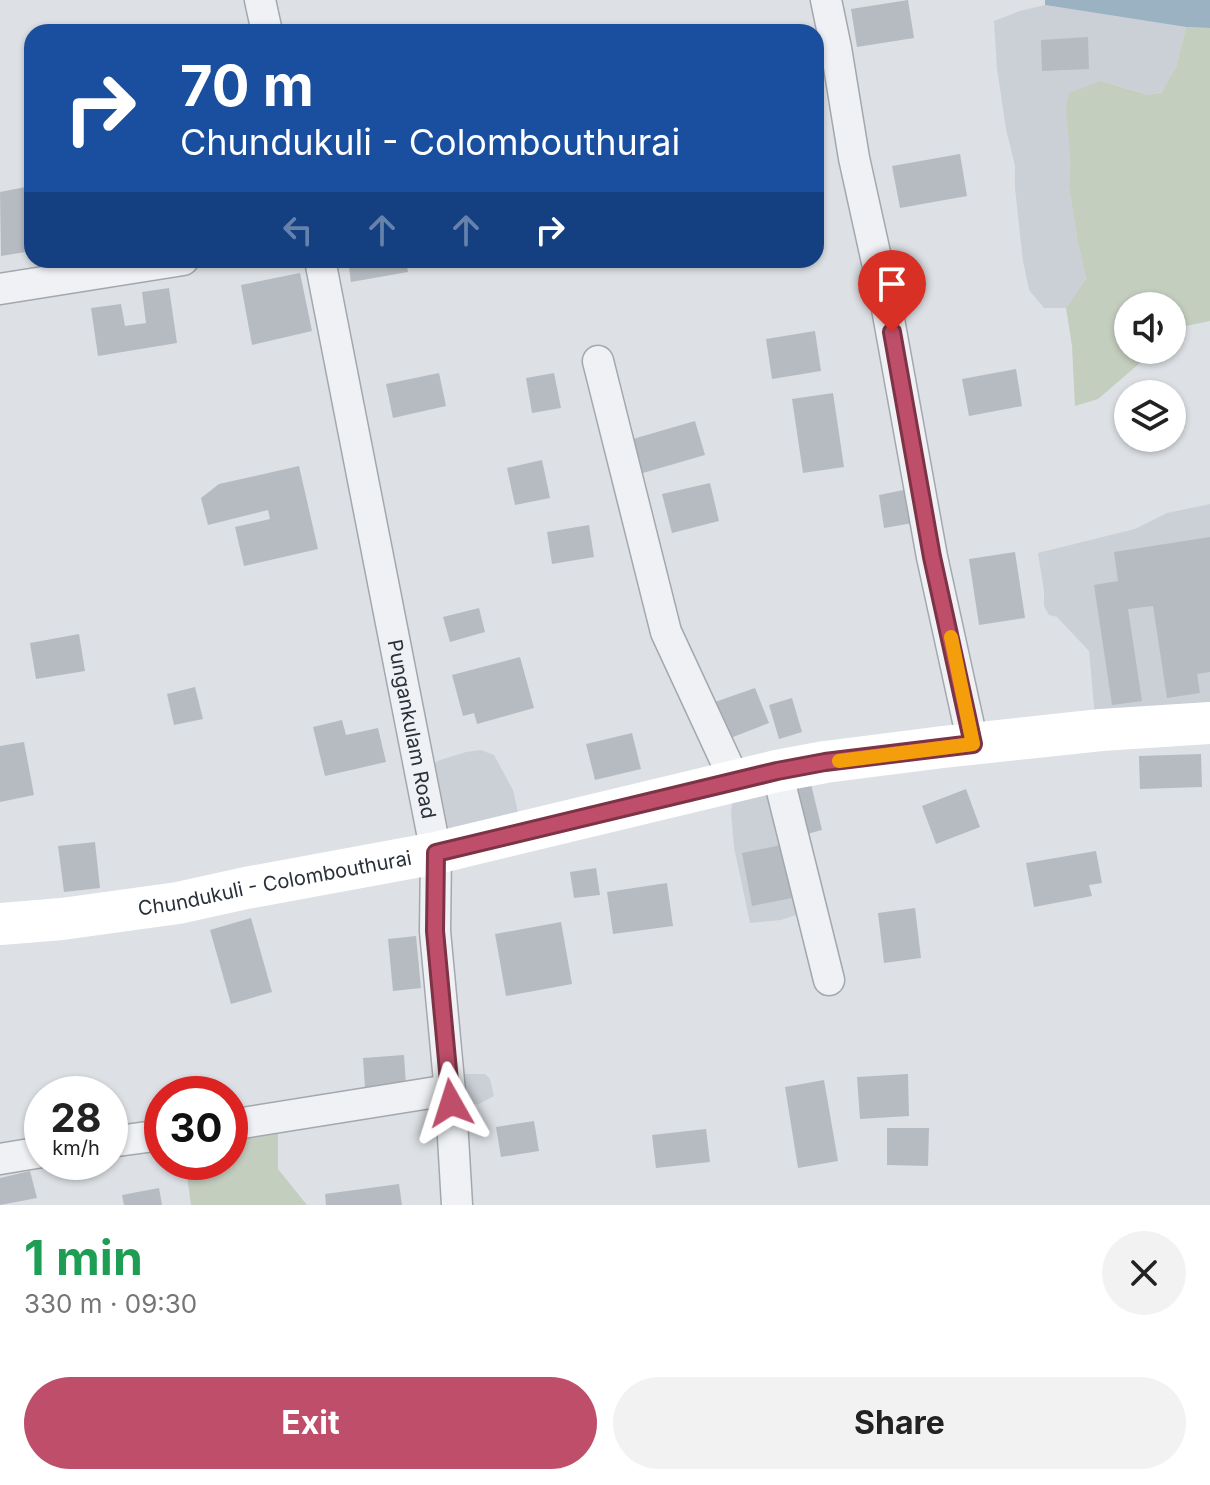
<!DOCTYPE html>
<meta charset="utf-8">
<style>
body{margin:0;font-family:Inter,sans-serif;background:#f2f2f2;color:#222;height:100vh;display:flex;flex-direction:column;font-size:30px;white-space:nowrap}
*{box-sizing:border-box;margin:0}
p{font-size:26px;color:#767676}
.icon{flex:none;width:44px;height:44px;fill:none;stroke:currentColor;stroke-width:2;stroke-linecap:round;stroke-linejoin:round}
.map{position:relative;height:1205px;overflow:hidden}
.details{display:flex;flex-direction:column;background:#fff;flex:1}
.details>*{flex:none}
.top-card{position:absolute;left:24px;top:24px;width:800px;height:244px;border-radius:24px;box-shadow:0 2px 6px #0004;background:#1a4fa0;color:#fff;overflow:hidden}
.tools{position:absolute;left:1114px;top:292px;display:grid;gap:16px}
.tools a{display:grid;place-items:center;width:72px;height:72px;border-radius:50%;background:#fff;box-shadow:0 2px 6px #0004;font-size:40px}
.speed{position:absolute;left:24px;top:1076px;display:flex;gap:16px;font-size:40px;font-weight:700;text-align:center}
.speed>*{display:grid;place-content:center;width:104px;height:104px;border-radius:50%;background:#fff;box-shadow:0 2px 6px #0004;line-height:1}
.speed small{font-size:20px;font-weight:400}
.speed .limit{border:12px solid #d22;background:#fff;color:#111}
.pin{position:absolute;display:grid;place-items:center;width:68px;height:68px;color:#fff;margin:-82px -34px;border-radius:50% 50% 50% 0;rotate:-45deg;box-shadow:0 0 8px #0007}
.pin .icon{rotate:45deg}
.me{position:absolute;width:88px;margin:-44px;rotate:354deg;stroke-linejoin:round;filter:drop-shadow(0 0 6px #0008)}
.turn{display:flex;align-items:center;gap:28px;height:168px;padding:0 24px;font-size:36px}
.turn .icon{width:104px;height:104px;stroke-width:2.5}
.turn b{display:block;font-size:56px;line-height:68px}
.lanes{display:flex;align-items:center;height:76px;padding:0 24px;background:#0003;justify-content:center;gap:40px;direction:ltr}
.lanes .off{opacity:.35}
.round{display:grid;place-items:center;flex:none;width:84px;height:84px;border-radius:42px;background:#f2f2f2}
.overview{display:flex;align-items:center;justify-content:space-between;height:136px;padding:0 24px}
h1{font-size:48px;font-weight:700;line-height:60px;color:#1e9e55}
.action{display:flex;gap:16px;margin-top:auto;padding:16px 24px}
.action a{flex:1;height:92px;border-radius:48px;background:#be4e6a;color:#fff;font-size:32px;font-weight:700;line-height:92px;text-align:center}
.action a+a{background:#f2f2f2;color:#222}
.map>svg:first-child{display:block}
.built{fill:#cbd0d6}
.green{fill:#c4cebf}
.water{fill:#9bb2c2}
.building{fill:#b5bbc1}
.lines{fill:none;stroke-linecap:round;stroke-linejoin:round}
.minor-casing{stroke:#a3a8ae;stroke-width:33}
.minor{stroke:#eff1f4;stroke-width:30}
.secondary{stroke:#fff;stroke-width:42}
.route-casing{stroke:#7c3345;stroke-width:20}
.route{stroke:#be4e6a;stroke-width:14}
.slow{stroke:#f59e0b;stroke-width:14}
.labels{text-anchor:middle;stroke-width:7;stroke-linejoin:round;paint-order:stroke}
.street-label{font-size:20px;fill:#28303a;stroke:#ecf0f3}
</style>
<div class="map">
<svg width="1210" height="1205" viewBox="0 0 1210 1205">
<rect width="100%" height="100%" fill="#dde1e5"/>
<g class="built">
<path d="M1045,5L1186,27L1176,67L1163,91L1150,95L1101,81L1070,153L1069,187L1077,238L1086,279L1066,308H1044L1029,290L1023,261L1015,188V166L1006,129L997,69L994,21L1020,11Z"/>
<path d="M1210,504V702L1095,717L1089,651L1057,617L1049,615L1044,606V591L1038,553L1135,529L1167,513Z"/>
<path d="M481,750L494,755L513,790L522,831L436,853L420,770L440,760L466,752Z"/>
<path d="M777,771L812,910L781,920L750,923L734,847L731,812L735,781Z"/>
<path d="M466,1074H485L490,1079L494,1096L479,1104L464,1106L448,1077Z"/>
</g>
<g class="green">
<path d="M1186,27L1210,28V321L1181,327L1172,335V306H1128V350H1155L1098,399L1075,406L1072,346L1066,308L1086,279L1077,238L1069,187L1070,153L1066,109L1069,93L1101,81L1149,95L1162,92L1176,67Z"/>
<path d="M278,1118V1169L307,1205H191L185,1162H230V1125Z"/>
</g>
<path class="water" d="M1045,0H1210V28L1186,27L1045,5Z"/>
<g class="building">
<path d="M908,0L914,38L857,47L851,9Z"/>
<path d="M1088,37L1089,69L1042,71L1041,40Z"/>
<path d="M960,154L967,196L900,208L892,166Z"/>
<path d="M31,186L32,251L1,256L0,192Z"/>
<path d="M348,260H406L408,272L351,282Z"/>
<path d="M300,273L312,331L252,345L241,285Z"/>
<path d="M169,288L177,343L98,356L91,308L121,304L125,326L146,323L142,292Z"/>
<path d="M815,331L821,371L772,379L766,339Z"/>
<path d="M1016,369L1022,406L969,416L962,379Z"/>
<path d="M439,373L446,406L393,418L386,384Z"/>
<path d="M554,373L561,408L532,413L526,378Z"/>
<path d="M833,393L844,467L803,473L792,399Z"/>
<path d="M695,421L705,455L636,475L626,441Z"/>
<path d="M542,460L550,498L515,505L507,468Z"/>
<path d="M299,466L318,549L244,566L235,527L270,519L268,510L208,525L201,498L219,484Z"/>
<path d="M710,483L719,521L672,533L662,494Z"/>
<path d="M913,488L919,522L884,528L879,495Z"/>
<path d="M589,525L594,557L552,564L547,532Z"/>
<path d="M1210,537V672L1197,674L1200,693L1167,698L1153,606L1128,609L1142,701L1112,705L1094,585L1118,581L1114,552Z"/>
<path d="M1015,552L1025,618L979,625L969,559Z"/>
<path d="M479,608L485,632L450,642L443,617Z"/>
<path d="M79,634L85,671L36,679L30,643Z"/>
<path d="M520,657L534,708L477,724L474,713L463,716L452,675Z"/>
<path d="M195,687L203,719L174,725L167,694Z"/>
<path d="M755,688L769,723L728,739L715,702Z"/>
<path d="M792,698L802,732L779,739L769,705Z"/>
<path d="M342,720L346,735L378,728L386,762L325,776L313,727Z"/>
<path d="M632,733L641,769L595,780L586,744Z"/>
<path d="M24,742L34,795L0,802V746Z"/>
<path d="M1201,754L1202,787L1140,789L1139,756Z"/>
<path d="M811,784L822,830L803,835L792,789Z"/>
<path d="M966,789L980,827L936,844L922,806Z"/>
<path d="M95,842L100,888L64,892L58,846Z"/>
<path d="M781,845L792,898L752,906L742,853Z"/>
<path d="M1096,851L1102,883L1089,885L1092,896L1034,907L1026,863Z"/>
<path d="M596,868L600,895L574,898L570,872Z"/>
<path d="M667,883L673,926L613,934L607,892Z"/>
<path d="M915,908L921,958L884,963L878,913Z"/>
<path d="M251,918L272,992L231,1004L210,930Z"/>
<path d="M561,922L572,984L506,996L495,934Z"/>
<path d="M416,936L421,988L393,991L388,939Z"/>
<path d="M404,1055L406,1085L365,1088L363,1058Z"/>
<path d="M908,1074L909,1116L860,1119L857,1077Z"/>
<path d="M824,1080L838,1161L798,1168L785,1087Z"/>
<path d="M534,1121L539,1151L501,1157L496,1127Z"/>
<path d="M887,1128H929L928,1166L887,1165Z"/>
<path d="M706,1129L710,1162L656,1168L652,1135Z"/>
<path d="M30,1171L37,1198L0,1205V1178Z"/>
<path d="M399,1184L402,1205H326L325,1194Z"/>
<path d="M159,1188L162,1205H124L122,1195Z"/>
</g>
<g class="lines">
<g class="minor-casing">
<g id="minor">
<path d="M260,0L267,32"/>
<path d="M826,0L836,48L854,158L886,303L932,557L973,744"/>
<path id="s1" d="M320,260L436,853L435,931L451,1103L457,1205"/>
<path d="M0,289L183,260"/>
<path d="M598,361L666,632L735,781"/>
<path d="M777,771L829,980"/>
<path d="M230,1125L449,1090"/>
<path d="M110,1142L162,1135"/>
<path d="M0,1159L42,1152"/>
</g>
</g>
<use href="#minor" class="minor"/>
<path class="secondary" id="s2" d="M0,924L62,919L178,903L246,888L436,853L777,771L825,762L943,747L1101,730L1210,723"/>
</g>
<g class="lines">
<g class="route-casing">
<path id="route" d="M451,1103L435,931L436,853L777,771L825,762L973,744L932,557L892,332"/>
</g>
<use href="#route" class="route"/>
<path class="slow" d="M839,761L973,744L951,637"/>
</g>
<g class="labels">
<g class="street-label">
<text dy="7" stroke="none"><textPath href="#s1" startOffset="478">Pungankulam Road</textPath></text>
<text dy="7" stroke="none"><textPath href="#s2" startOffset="278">Chundukuli - Colombouthurai</textPath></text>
</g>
</g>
</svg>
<div class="tools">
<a><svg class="icon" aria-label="sound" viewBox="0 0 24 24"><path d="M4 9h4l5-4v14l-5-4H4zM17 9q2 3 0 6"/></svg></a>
<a><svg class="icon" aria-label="layers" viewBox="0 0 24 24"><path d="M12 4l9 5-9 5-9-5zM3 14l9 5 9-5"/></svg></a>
</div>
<div class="speed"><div>28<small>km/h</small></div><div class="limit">30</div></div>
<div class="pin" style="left:892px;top:332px;background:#d93025"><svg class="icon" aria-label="arrive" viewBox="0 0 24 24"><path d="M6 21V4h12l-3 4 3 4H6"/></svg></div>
<svg class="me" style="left:451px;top:1103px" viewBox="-20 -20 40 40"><path d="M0-17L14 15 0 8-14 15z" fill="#be4e6a" stroke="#fff" stroke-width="4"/></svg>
<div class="top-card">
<div class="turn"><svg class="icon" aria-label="right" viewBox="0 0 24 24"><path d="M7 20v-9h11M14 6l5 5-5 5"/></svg><div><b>70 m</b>Chundukuli - Colombouthurai</div></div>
<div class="lanes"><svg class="icon off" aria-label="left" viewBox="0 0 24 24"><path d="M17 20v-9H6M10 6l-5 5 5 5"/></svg><svg class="icon off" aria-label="ahead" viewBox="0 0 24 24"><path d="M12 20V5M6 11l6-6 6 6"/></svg><svg class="icon off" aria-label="ahead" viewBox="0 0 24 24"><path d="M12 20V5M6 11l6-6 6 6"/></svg><svg class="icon" aria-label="right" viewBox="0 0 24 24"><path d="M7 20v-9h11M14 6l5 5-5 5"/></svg></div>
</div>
</div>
<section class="details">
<div class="overview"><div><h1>1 min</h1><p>330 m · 09:30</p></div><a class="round"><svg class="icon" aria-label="close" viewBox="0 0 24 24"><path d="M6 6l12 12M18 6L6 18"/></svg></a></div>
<div class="action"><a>Exit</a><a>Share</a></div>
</section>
